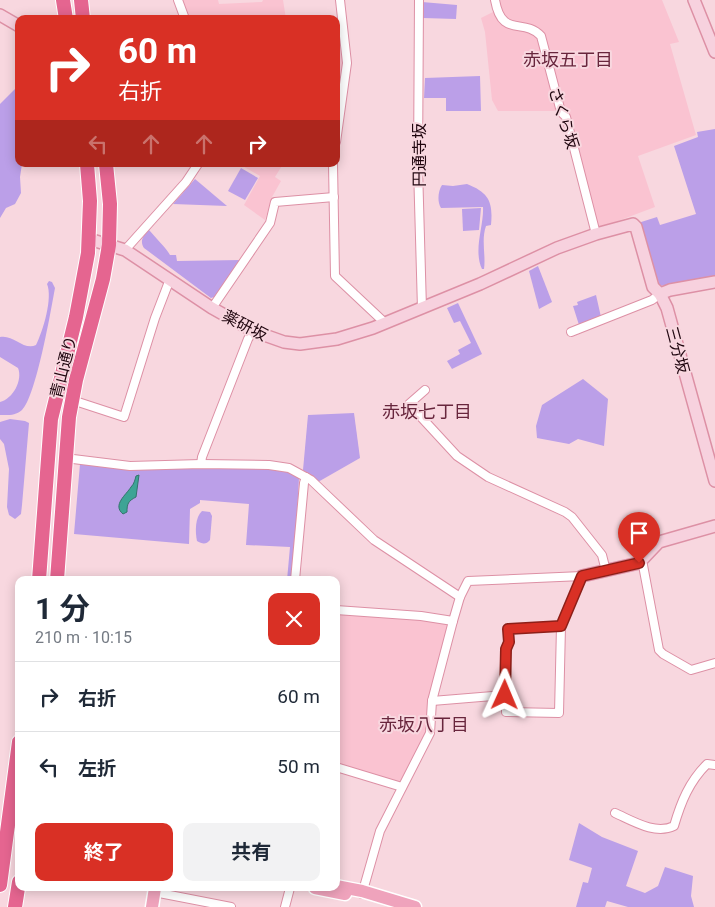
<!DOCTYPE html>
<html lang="ja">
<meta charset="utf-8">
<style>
body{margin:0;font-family:Roboto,"Noto Sans JP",sans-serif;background:#f2f2f3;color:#1f2937;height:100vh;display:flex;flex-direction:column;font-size:19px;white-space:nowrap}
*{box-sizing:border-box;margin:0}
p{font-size:16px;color:#747a83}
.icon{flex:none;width:28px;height:28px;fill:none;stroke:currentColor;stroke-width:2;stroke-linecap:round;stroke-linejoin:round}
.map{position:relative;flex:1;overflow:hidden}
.drawer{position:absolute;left:15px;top:576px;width:325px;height:315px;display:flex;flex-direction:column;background:#fff;border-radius:10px;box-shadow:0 2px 12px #0003}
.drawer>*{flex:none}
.banner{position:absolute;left:15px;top:15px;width:325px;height:152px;border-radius:10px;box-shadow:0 2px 12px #0003;background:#d93025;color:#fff;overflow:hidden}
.pin{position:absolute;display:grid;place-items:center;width:42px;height:42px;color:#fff;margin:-51px -21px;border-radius:50% 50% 50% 0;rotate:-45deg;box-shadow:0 0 5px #0007}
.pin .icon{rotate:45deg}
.me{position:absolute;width:55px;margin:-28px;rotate:1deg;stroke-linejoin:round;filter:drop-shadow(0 0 4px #0008)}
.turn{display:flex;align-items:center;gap:18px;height:105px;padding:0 20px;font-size:22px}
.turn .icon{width:65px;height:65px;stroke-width:2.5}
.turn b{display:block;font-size:35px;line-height:42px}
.lanes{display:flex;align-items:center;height:48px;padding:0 20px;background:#0003;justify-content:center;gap:25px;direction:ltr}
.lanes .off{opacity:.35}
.round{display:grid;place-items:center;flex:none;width:52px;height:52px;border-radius:10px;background:#f2f2f3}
.summary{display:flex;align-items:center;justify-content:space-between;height:85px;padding:0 20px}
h1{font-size:30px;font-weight:700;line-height:38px}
.button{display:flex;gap:10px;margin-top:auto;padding:10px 20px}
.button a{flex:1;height:58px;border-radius:10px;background:#d93025;color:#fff;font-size:20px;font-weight:700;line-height:58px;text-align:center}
.button a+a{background:#f2f2f3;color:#1f2937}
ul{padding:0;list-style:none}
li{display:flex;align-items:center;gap:15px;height:70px;padding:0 20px;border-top:1px solid #e0e1e3}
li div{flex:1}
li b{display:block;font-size:19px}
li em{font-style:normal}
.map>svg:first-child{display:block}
.built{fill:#fac3d1}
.green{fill:#bb9fe8}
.water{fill:#3da495;stroke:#34746c}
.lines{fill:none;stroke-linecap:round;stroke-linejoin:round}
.street-casing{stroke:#dd90a5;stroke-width:10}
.secondary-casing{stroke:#dd90a5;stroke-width:14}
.primary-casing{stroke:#fff;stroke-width:15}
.highway-casing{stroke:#fff;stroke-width:16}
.street{stroke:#fff;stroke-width:8}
.secondary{stroke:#f7d1de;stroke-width:11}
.primary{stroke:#efa3bc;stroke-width:12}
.highway{stroke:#e56590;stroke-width:14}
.route-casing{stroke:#8d1f18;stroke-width:12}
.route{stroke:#d93025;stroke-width:9}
.labels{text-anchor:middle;stroke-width:4;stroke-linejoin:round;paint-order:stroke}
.street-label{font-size:16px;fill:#1f050e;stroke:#f8d7df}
.neighbourhood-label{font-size:18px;fill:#68263d;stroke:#f8d7df}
</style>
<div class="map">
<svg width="715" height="907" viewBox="0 0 715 907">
<rect width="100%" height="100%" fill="#f8d7df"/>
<g class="built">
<path d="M183,0H218L219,4L262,2L263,0H283L286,19H189Z"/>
<path d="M500,0H662L679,42L670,44L696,135L638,156L655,207L602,227L599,226L596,222L570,116L563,105L554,111H498L492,100L485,32L481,18L501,8Z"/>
<path d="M341,17L345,61L336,116V19H314Z"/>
<path d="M239,164H283L275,177L281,181L272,197L265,220L244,205L260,176Z"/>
<path d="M336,611L370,613L448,623V627L430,695L429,727L400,784L336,767Z"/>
</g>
<g class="green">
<path d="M422,2L457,5L456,19L423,18Z"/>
<path d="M480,76L481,111H446V98H424L425,78Z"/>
<path d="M19,85V164H22L20,177L21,193L15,204L6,208L0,218V104Z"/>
<path d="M715,129V277L660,286L638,223L657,217L660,225L696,214L674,146L698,137L697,132Z"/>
<path d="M241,168L258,178L245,200L228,191Z"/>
<path d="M195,179L227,206L173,204Z"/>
<path d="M467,184C490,193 493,203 491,225L486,226C481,240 486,255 484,269H482C473,250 484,226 483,207L441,208C437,202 438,191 442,185L453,186Z"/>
<path d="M481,208L479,230L463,231L462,209Z"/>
<path d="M149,230C155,237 167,249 170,255H176L177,261L241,260L214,297L211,298L144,248C139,240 144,235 149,230Z"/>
<path d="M538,266L552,302L539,309L529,271Z"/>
<path d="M49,281L52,282L55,288C51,310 36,397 22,410C15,416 8,415 0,415V402C13,399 23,380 18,368L0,357V337C13,334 24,351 36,345C43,331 53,298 47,284Z"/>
<path d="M596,295L601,317L579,325L573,306L578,305L577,302Z"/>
<path d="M458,303L482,354L452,369L447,361L460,354L458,350L471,343L460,321L454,323L447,308Z"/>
<path d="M583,379L608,399L604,446L578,439L569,444L537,438L536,426L542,405Z"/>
<path d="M354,413L360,458L318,482L303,470L308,415Z"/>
<path d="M10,419L25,421L29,423L22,505L21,514L15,519L9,515L7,507L9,469L4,444L0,439V422Z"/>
<path d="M80,464L268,468C278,470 292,469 299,478L295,553L291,580H287L290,547L246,545L249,504L200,500V503L190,509L189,544L74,534Z"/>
<path d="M202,511L210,512L212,516L210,540C206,545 202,544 197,541C195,532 195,517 202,511Z"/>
<path d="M579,823L602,837L638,851L626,886L645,893L658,886L665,867L693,876L691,896L694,907H628L607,901L605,907H576L583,882L588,883L592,868L569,860Z"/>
</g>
<path class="water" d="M139,475L136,497C128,501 127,504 127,512L123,514C112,505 126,495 131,487C134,484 135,480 136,476Z"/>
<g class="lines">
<g class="street-casing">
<g id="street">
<path d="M178,0L185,19"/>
<path d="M419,0L418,167L422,309"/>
<path d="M495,0C502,39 523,17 541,36L561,112L566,117L596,234"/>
<path d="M336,142L347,63L340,0"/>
<path d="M333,164L335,276L385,323"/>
<path d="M125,250L186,182L198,164"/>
<path d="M212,308L270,223L275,202L334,197"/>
<path d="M571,332L652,300L660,294"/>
<path d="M425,390L409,404L457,456L488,477L565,512L572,517L602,555L606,571"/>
<path d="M72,400L124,417L155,318L170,279"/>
<path d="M65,458L130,466L201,464L269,465L289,468L311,480L374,540L460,597"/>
<path d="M201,464L202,457L248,339L253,331"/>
<path d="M642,560L659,650L663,654L691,670L715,663"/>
<path d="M295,580L304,483L306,477"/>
<path d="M336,610L421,616L453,621"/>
<path d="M432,701L505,695"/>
<path d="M336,767L402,787"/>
<path d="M615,813C633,821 655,835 674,826C681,802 689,782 707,764L715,765"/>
<path d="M154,892L231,907"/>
<path d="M362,894L380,831L430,733L432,701L453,621L460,597L468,581L582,576L561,626L559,713L506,712V649L509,642L508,629L561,626"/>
<path d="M285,907L290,888"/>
</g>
</g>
<g class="secondary-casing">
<g id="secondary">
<path d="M694,0L715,52"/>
<path d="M0,15L19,26"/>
<path d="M89,239L125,250L212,308L253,331L284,342L300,344L337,339L373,328L480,284L557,248L596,234L633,224L636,227L653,287L660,294L667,308L715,481"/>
<path d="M660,294L670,290L715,282"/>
<path d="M582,576L639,563L659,542L715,526"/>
<path d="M8,822L19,823"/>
</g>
</g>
<g class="primary-casing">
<g id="primary">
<path d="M336,886L362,891L415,907"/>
<path d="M315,888L345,894"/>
<path d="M152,907L155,888"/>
</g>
</g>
<g class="highway-casing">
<g id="highway">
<path d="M63,0L66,19"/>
<path d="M81,0L83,19"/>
<path d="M39,580L51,419L76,317L88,253L90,201L87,164"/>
<path d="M57,580L69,417L76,380L103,279L109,245L110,204L106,164"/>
<path d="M0,885L19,742"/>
<path d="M15,907L19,882"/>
</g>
</g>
<use href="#street" class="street"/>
<use href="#secondary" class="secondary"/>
<use href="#primary" class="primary"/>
<use href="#highway" class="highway"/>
</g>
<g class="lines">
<g class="route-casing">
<path id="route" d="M505,695L506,649L509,642L508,629L561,626L582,576L639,563"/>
</g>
<use href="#route" class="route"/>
</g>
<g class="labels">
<g class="street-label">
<text transform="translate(564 118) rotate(72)" y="6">さくら坂</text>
<text transform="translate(419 155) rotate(-90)" y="6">円通寺坂</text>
<text transform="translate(245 325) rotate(27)" y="6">薬研坂</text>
<text transform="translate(678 350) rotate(75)" y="6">三分坂</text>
<text transform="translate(63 367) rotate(-76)" y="6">青山通り</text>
</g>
<g class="neighbourhood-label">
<text x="568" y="66">赤坂五丁目</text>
<text x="427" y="418">赤坂七丁目</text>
<text x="424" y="731">赤坂八丁目</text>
</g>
</g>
</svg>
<div class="pin" style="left:639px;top:563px;background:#d93025"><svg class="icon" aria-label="arrive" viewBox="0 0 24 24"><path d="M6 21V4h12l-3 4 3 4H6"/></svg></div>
<svg class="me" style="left:505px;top:695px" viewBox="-20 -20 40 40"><path d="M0-17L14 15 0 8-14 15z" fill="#d93025" stroke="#fff" stroke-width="4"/></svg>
<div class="banner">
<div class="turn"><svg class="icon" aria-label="right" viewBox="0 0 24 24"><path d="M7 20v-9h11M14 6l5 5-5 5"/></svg><div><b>60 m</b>右折</div></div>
<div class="lanes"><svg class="icon off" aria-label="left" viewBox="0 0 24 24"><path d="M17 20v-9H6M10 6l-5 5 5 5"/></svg><svg class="icon off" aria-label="ahead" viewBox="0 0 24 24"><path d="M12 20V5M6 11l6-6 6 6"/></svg><svg class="icon off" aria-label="ahead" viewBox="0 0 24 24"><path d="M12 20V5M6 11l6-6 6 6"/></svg><svg class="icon" aria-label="right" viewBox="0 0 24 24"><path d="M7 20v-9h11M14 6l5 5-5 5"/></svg></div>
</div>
<section class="drawer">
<div class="summary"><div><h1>1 分</h1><p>210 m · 10:15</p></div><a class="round" style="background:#d93025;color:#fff"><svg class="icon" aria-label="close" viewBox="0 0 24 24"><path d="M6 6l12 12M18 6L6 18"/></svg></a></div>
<ul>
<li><svg class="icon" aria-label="right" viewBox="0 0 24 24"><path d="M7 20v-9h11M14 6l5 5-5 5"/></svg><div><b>右折</b></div><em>60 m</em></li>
<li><svg class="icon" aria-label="left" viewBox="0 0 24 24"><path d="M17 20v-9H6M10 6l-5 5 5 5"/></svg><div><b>左折</b></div><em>50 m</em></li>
</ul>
<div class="button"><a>終了</a><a>共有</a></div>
</section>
</div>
